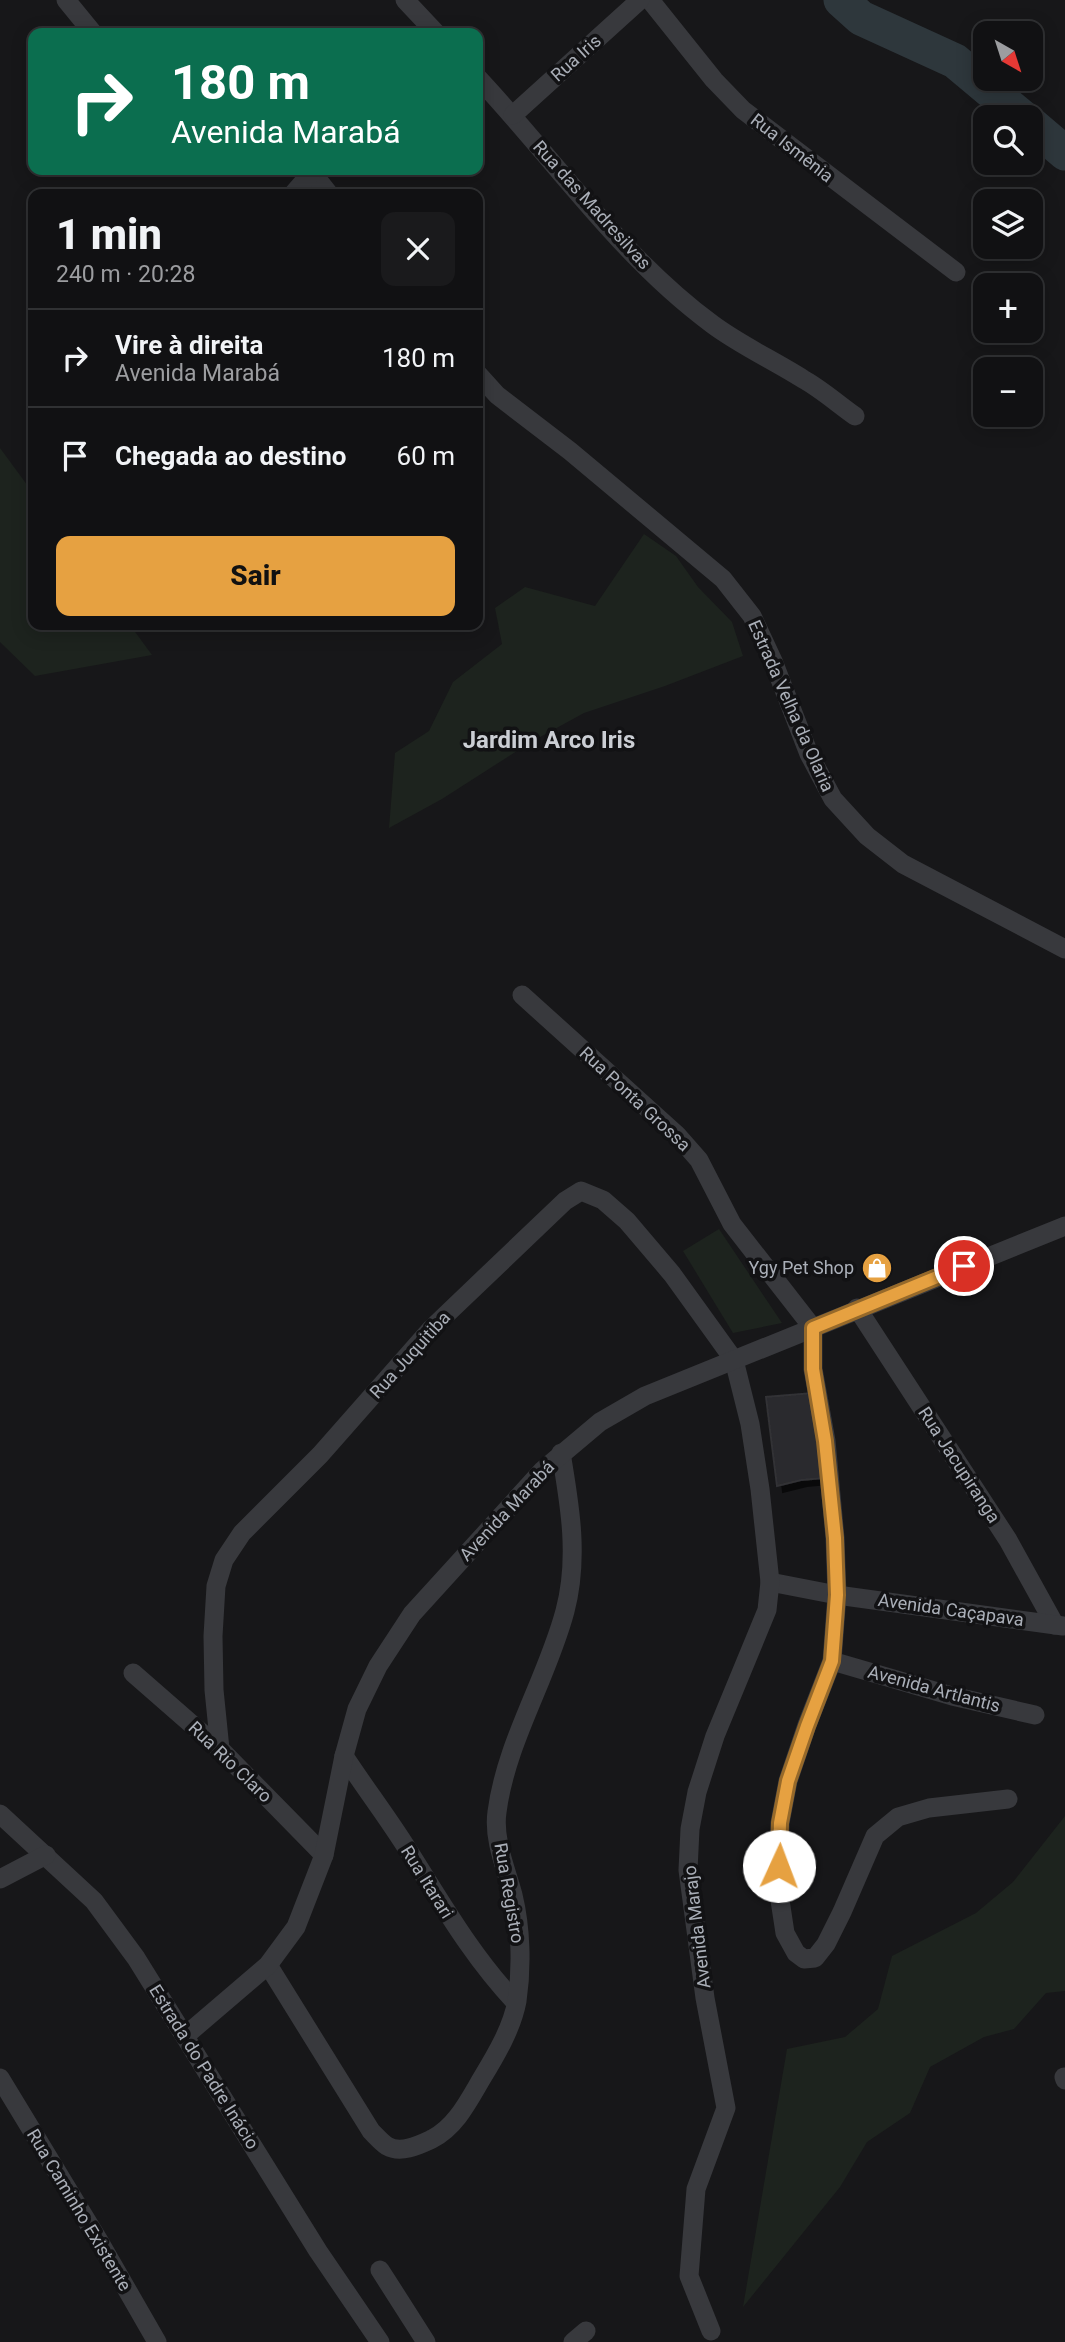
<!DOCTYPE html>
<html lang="pt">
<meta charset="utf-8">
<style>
body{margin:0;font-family:Roboto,sans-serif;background:#1a1a1c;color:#f1f3f6;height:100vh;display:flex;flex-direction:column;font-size:26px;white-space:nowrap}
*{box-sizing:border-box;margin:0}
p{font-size:23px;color:#9c9da0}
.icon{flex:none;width:38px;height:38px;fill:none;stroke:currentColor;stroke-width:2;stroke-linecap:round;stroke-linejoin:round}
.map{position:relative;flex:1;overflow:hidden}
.side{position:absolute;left:28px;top:189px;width:455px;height:441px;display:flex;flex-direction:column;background:#111113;border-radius:14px;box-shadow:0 4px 18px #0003,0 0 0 2px #303133}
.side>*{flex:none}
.guide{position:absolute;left:28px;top:28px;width:455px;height:147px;border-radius:14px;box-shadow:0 4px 18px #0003,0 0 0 2px #303133;background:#0b6e4f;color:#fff;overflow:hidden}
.needle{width:46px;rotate:141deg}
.tools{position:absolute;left:973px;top:21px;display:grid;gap:14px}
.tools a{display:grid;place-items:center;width:70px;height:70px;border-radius:14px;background:#111113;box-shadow:0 4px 18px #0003,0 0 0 2px #303133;font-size:35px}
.pin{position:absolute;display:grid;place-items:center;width:60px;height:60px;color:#fff;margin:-30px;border:4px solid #fff;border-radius:50%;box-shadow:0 2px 7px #0007}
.me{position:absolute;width:77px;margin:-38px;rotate:2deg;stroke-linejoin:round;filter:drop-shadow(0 0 5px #0008)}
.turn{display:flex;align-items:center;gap:24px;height:147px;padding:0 28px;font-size:32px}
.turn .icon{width:91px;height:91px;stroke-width:2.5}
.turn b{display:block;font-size:49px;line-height:60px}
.round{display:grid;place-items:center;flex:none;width:74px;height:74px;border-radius:14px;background:#1a1a1c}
.summary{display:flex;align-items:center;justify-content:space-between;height:119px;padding:0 28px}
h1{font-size:42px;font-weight:800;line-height:52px}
.button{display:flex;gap:14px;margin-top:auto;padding:14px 28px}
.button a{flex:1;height:80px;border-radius:14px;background:#e6a141;color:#111;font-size:28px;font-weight:800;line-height:80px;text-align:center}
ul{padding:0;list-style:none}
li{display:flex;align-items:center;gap:21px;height:98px;padding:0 28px;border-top:2px solid #303133}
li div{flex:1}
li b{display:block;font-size:26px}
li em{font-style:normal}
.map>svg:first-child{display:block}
.green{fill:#1d231e}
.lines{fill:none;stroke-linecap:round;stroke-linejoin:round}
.river{stroke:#2e373c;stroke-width:35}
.building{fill:#2a2a2d;stroke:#313135;stroke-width:2;filter:url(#shadow)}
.minor{stroke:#38393d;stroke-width:19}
.route-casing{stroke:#96692a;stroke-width:18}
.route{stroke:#e6a141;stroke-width:12}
.labels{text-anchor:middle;stroke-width:7;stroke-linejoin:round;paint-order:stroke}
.street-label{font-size:18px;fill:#aaafb8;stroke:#121214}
.poi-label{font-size:18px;fill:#aaafb8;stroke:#121214;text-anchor:end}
.district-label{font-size:24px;font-weight:bold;fill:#cbced4;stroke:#121214}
</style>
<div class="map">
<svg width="1065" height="2342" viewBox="0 0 1065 2342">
<defs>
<filter id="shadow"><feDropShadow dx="6" dy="6" stdDeviation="0" flood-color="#0009"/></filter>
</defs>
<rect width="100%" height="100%" fill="#171719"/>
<g class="green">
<path d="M0,448L33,493V625H130L152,655L35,676L0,642Z"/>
<path d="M644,534L676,556L698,587L732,622L743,656L665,686L584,713L531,742L442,799L389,828L395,753L429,731L453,682L502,644L495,608L525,587L595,606Z"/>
<path d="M719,1229L782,1323L733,1333L683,1251Z"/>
<path d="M1065,1816V1991L1046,1993L1014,2029L984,2037L930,2067L910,2113L867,2142L840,2187L743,2307L787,2049L845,2037L878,2009L892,1956L976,1913L1013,1882Z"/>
</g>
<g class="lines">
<g class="river">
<path d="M841,0L861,18L955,61L1022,117"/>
<path d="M1031,124L1065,153"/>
</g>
</g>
<path class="building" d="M813,1393L823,1478L801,1480L777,1486L766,1397Z"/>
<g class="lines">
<g class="minor">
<path d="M66,0L93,33"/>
<path d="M405,0L436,33"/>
<path d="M650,0L714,80L743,110L956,272"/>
<path d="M478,78C555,160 620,256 712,324C740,345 773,360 803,379C821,389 838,404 855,416"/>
<path d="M513,115L640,0"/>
<path d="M310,170L329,194"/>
<path d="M293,194L313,171"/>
<path d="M478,374L497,395L570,451L723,579L752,616L773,661L809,754L833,799L867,836L903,864L1065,949"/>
<path d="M522,995L677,1135L699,1160L732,1224L813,1328V1369L826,1441L835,1538L837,1595L832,1661L807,1725L788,1781L780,1823L778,1887L785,1933L796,1953L804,1959L815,1958L826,1944L842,1912L875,1836L898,1817L929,1808L1008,1799"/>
<path d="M857,1308L1008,1540L1055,1625"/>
<path d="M770,1582L837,1595L1063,1626"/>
<path d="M832,1661L952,1696L1035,1715"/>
<path d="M133,1673L220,1749L324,1855"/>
<path d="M220,1749L214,1690L213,1636L216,1586L224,1560L242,1533L320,1455L431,1329L565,1201L581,1191L603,1200L627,1221L672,1274L734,1360L750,1424L760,1489L770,1582L767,1610L715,1736L697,1792L690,1829L688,1870L705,1998L726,2108L696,2189L689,2276L711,2331"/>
<path d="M344,1756C365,1788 388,1818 408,1850C443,1905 471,1955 516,2003"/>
<path d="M0,1814L94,1901L136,1958L318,2251L380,2342"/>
<path d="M0,1879L46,1855"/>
<path d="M268,1965L371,2131C376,2136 381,2142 387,2146C401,2154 419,2145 432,2139C456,2127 469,2100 482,2078C496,2055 512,2028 517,2001C522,1967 521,1928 513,1895C506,1869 493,1839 497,1812C506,1742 547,1679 565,1611C579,1558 570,1506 561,1453"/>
<path d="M185,2036L268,1965L296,1927L324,1855L344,1756L357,1709L378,1666L412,1614L543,1470L600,1422L645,1396L1065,1226"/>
<path d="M1064,2077L1065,2080"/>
<path d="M0,2078L99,2241L157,2342"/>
<path d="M380,2270L426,2342"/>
<path d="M573,2342L586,2331"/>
</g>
</g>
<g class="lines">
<g class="route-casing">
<path id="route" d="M779,1866L780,1823L788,1781L807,1726L832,1661L837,1595L835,1538L825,1441L813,1369V1328L964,1266"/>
</g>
<use href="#route" class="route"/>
</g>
<defs>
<g id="shop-disc" transform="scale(1.575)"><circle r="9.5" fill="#e6a141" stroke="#121214"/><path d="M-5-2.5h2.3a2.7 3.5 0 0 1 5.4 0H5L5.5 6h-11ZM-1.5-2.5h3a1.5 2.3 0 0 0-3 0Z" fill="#fff"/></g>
</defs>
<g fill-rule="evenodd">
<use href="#shop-disc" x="877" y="1268"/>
</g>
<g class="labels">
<g class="street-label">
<text transform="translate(576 58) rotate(-42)" y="6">Rua Iris</text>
<text transform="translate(792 148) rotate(38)" y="6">Rua Ismênia</text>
<text transform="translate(592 205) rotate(48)" y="6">Rua das Madresilvas</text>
<text transform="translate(791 706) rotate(66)" y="6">Estrada Velha da Olaria</text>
<text transform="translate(635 1099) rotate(43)" y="6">Rua Ponta Grossa</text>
<text transform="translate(410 1355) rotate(-48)" y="6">Rua Juquitiba</text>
<text transform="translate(959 1465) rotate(57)" y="6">Rua Jacupiranga</text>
<text transform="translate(507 1511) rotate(-47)" y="6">Avenida Marabá</text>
<text transform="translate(951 1610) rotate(8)" y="6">Avenida Caçapava</text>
<text transform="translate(934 1689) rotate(15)" y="6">Avenida Artlantis</text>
<text transform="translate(230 1762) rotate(44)" y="6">Rua Rio Claro</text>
<text transform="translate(427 1882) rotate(58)" y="6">Rua Itarari</text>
<text transform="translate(509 1893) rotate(80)" y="6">Rua Registro</text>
<text transform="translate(697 1927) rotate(-97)" y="6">Avenida Marajo</text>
<text transform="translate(204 2067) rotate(58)" y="6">Estrada do Padre Inácio</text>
<text transform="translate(79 2210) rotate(59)" y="6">Rua Caminho Existente</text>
</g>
<g class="poi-label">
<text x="854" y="1274">Ygy Pet Shop</text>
</g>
<g class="district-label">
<text x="549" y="748">Jardim Arco Iris</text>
</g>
</g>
</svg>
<div class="tools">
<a><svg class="needle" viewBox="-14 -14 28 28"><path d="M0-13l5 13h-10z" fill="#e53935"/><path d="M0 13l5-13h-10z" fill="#9c9da0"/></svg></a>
<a><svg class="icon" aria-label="search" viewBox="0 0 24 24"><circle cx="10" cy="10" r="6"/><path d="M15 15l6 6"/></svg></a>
<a><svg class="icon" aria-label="layers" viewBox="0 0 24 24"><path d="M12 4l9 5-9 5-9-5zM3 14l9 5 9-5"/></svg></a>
<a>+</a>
<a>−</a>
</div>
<div class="pin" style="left:964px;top:1266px;background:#d93025"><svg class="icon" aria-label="arrive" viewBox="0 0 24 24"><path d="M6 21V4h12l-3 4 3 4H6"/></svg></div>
<svg class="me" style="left:779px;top:1866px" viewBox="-20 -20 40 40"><circle r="19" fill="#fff"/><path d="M0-13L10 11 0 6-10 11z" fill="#e6a141"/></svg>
<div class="guide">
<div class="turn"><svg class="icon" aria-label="right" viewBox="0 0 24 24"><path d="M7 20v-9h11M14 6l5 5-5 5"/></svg><div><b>180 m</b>Avenida Marabá</div></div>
</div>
<section class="side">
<div class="summary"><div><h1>1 min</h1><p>240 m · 20:28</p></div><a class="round"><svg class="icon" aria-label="close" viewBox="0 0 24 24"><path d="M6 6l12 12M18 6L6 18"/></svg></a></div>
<ul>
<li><svg class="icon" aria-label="right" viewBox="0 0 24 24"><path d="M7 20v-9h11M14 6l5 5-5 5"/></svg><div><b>Vire à direita</b><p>Avenida Marabá</p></div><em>180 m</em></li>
<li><svg class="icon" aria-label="arrive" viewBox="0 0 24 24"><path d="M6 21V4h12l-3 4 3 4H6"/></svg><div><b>Chegada ao destino</b></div><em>60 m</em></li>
</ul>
<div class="button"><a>Sair</a></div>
</section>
</div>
